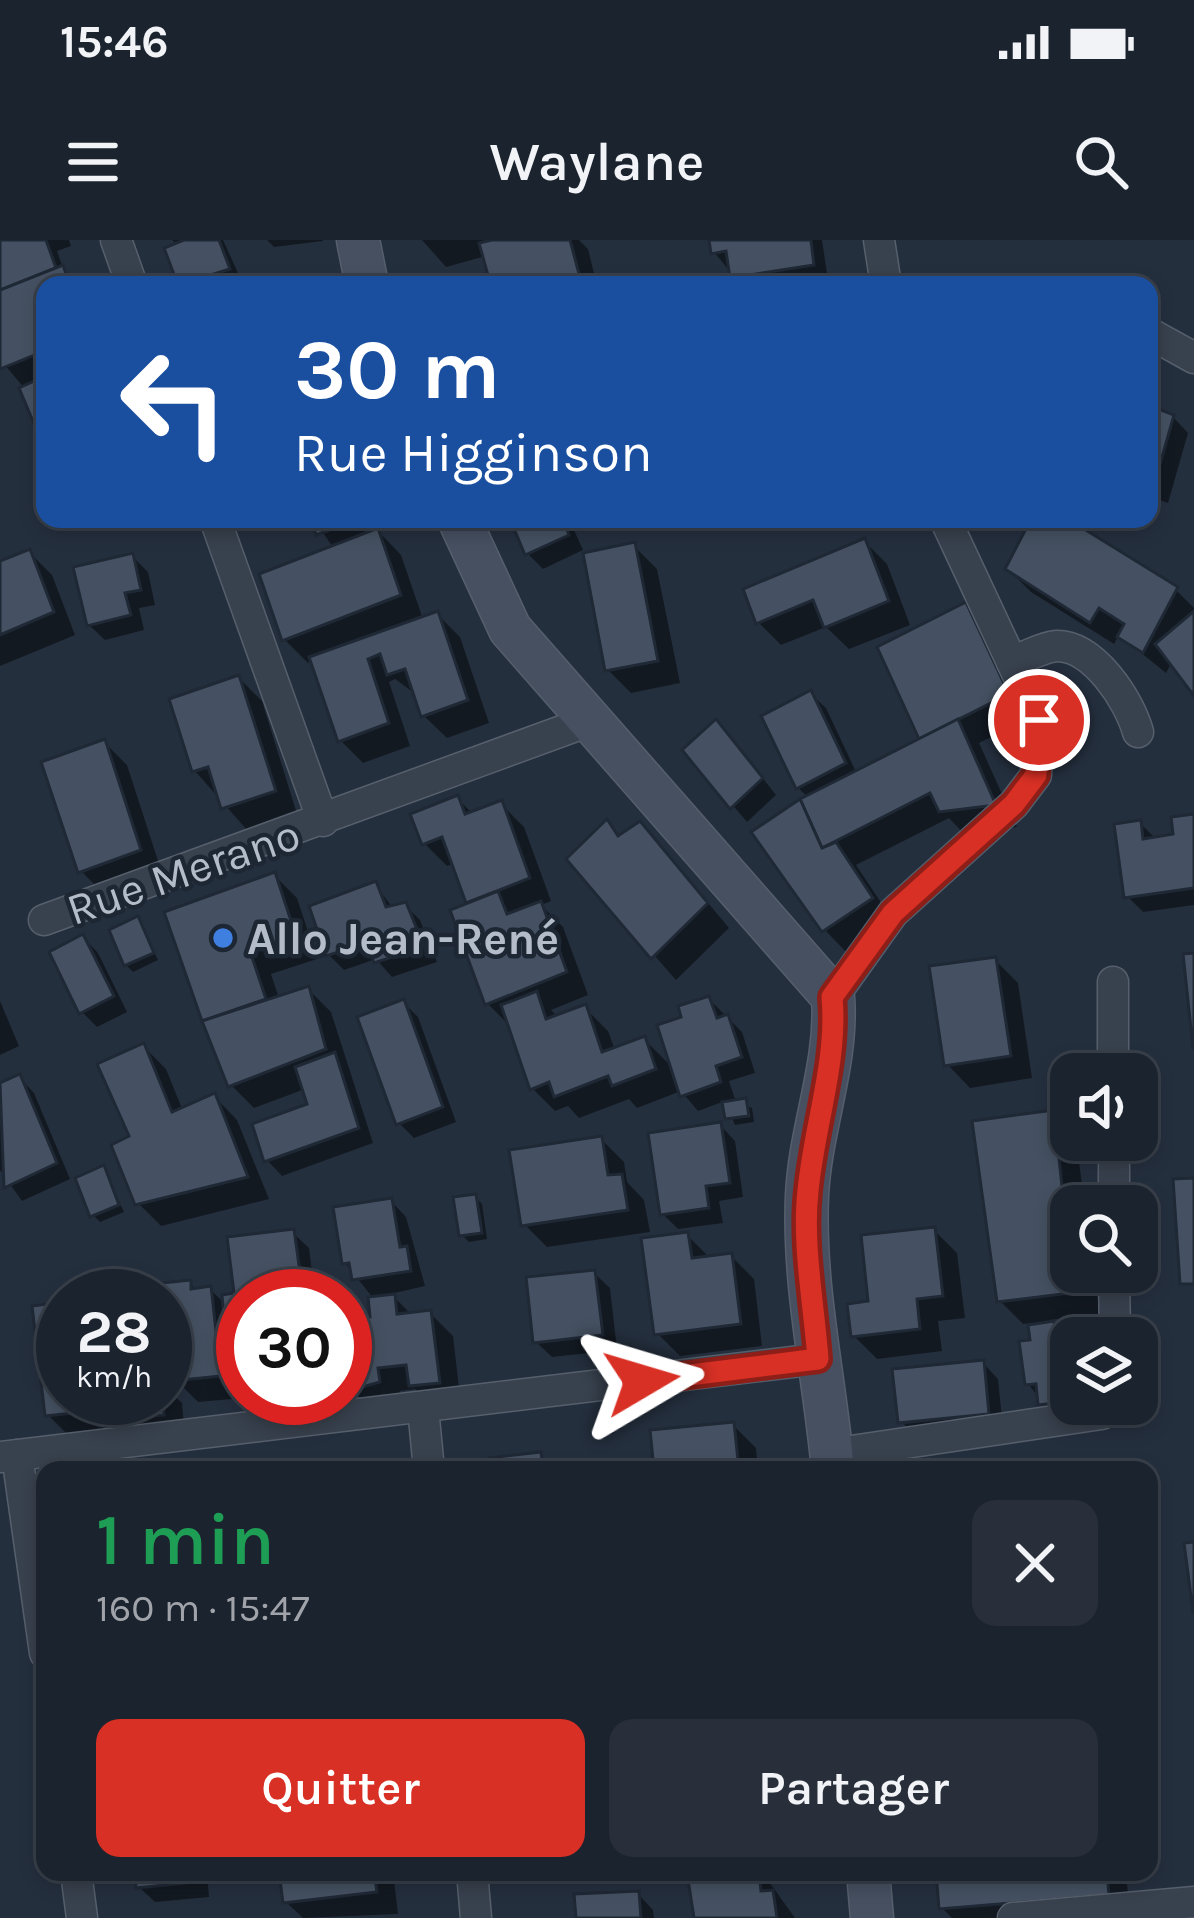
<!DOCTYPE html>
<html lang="fr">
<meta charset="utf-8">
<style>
body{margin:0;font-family:Karla,sans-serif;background:#282f3a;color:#f1f3f6;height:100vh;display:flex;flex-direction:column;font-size:45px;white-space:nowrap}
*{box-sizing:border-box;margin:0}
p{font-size:39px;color:#a0a4aa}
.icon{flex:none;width:66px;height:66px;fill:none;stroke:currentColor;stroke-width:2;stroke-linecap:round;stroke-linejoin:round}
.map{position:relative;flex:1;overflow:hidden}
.drawer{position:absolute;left:36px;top:1221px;width:1122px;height:420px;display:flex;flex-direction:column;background:#1b232e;border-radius:24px;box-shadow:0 6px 18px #0003,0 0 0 3px #39404a}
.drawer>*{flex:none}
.banner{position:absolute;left:36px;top:36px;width:1122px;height:252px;border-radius:24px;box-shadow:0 6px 18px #0003,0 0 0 3px #39404a;background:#1a4fa0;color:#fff;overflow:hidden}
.fabs{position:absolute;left:1050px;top:813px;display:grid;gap:24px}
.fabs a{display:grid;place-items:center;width:108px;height:108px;border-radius:24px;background:#1b232e;box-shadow:0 6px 18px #0003,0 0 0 3px #39404a;font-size:60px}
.speed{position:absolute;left:36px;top:1029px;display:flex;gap:24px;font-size:60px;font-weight:700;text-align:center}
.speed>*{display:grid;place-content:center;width:156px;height:156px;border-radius:50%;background:#1b232e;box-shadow:0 6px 18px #0003,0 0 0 3px #39404a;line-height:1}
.speed small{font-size:30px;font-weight:400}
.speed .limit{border:18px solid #d22;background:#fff;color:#111}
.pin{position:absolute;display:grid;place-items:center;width:102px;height:102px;color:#fff;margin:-51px;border:6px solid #fff;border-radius:50%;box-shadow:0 3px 12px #0007}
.me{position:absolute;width:132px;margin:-66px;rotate:83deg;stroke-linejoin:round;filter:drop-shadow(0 0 9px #0008)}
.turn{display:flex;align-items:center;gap:42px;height:252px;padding:0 60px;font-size:54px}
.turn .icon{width:156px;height:156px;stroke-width:2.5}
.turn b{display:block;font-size:84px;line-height:102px}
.round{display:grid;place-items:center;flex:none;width:126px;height:126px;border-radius:24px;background:#282f3a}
.overview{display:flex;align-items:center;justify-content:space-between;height:204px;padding:0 60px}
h1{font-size:72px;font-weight:600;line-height:90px;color:#1e9e55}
.button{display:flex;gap:24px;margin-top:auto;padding:24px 60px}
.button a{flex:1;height:138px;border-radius:24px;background:#d93025;color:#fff;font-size:48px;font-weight:600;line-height:138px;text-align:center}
.button a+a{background:#282f3a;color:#f1f3f6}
.status{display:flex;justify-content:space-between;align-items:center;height:84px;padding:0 60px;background:#1b232e;direction:ltr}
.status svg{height:33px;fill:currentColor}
header{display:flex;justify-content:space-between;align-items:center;height:156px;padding:0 60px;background:#1b232e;font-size:54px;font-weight:600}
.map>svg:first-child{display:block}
.shadow{fill:#0007}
.building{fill:#455162;stroke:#1f2835;stroke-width:3}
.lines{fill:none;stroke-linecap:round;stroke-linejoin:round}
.street-casing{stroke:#565f6c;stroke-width:33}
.secondary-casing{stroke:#565f6c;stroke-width:45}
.street{stroke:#38414e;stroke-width:30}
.secondary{stroke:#465061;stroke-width:42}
.route-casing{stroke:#8d1f18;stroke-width:30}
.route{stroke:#d93025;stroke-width:21}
.shop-dot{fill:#3f7fe0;stroke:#1d2633;stroke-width:4.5}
.labels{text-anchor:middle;stroke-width:9;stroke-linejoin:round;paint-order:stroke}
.street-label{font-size:45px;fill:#b4bcc9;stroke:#1d2633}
.poi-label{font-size:45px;font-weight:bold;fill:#b4bcc9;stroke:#1d2633;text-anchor:start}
</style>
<div class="status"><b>15:46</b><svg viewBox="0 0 49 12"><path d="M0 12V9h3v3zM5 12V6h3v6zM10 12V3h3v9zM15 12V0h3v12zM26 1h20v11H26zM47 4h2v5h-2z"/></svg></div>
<header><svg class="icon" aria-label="menu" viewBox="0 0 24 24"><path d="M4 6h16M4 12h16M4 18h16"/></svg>Waylane<svg class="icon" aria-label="search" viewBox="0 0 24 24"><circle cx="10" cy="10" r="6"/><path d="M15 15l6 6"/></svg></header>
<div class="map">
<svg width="1194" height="1678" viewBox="0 0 1194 1678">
<rect width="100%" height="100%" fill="#242f3e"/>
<g class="shadow">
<path d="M0,0H69L71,6L57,11L64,31L79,45H45V192L24,148L0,119Z"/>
<path d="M172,0H223L243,44L181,45L168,10L178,6Z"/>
<path d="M267,0H323V1L274,7Z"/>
<path d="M422,0H579L588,9L597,45H481L493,41L486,16L446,27Z"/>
<path d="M712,0H822L828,40L741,45L714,12Z"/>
<path d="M1149,172L1173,177L1188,193L1168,263L1149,256Z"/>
<path d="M314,279H378L379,292L401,315L423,379L437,374L460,397L489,483L447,498L424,476L417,455L395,439L389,442L410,506L363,523L340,500L313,420L308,423L285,400L334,309Z"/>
<path d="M513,279H569L583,310L543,329L528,314Z"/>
<path d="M1035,279H1063L1176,350L1194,368V451L1172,422L1166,433L1119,395L1114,404L1031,352L1008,329Z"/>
<path d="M864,301L887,324L910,385L849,409L826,387L781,405L758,382Z"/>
<path d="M634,306L657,329L680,443L631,453L608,430Z"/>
<path d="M29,312L52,335L75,395L0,426V324Z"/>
<path d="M132,316L148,332L155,365L139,368L144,390L105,400L89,385Z"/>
<path d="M966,365L989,388L1030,478L979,503L1017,587L964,594L949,578L856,625L894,682L847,713L825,690L809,558L798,548L810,453L826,468L857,534L923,501Z"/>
<path d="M239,438L262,461L297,574L247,590L195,531Z"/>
<path d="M731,498L776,555L747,582L686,510Z"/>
<path d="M104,502L127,525L162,633L104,654L81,631Z"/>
<path d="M458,559L473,574L501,564L524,587L551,661L541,665L563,687L588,755L551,770L559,778L585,768L608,791L615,810L644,799L675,830L685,778L709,759L742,792L755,833L729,841L736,862L752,868L754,882L735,885L725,861L698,871L681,851L637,868L629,859L579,878L568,866L555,871L532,848L511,787L487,763L470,665L455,623L447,626L424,603Z"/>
<path d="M1194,578V665L1143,672L1127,656L1140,583L1157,600L1176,597Z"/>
<path d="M607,583L621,597L662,608L729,688L676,740L570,619Z"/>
<path d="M274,635L297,658L317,719L271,734L279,758L308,749L331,772L373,903L282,936L267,920L311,866L305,849L254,868L231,845L168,674Z"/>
<path d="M375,645L393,668L405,665L420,680L437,722L392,737L376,719L344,730L329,715Z"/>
<path d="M138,680L158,720L133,732L126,725Z"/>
<path d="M83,697L98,713L127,772L97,787L82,772Z"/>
<path d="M995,720L1018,743L1032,838L970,848L947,824Z"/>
<path d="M0,761L19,806L0,815Z"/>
<path d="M403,762L418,777L456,882L414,898L399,883Z"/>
<path d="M143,806L166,829L183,871L215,857L237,880L269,959L161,986L138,963L133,897Z"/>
<path d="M19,837L34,853L70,939L22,961L0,930V846Z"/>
<path d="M1053,873L1076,900L1085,966H1071V1032H1094L1100,1074L1049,1080L1071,1101V1164L1057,1179L1028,1144L1031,1083L1023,1084L1000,1061Z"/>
<path d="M720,885L735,901L743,957L719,961L723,983L678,989L663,974Z"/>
<path d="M601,899L624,922L627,942L644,960L650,992L547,1007L524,984Z"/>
<path d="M104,929L124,972L100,982L93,975Z"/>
<path d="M475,957L482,964L487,999L469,1002L462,995Z"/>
<path d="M391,961L406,977L425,1046L373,1058L345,1023Z"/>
<path d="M934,990L957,1013L965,1078L938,1081L942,1111L877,1119L854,1096L872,1064Z"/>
<path d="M293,993L309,1008L315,1056H243V1092L234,1084L243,1158L198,1162L175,1139L173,1120L165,1121V1056H156L190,1043L197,1051L210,1049L226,1065Z"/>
<path d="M687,995L711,1019L731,1016L754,1039L762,1106L680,1116L657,1093Z"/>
<path d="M594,1033L610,1048L617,1110L552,1117L536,1102Z"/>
<path d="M394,1057L412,1075L430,1073L453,1096L461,1165L434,1168L415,1149L400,1151L401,1165L375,1173L352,1150L345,1083L374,1079Z"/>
<path d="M63,1065V1158H165V1131L167,1149L182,1163L185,1197L150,1200L131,1182L133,1191L71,1198L48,1175Z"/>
<path d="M983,1123L998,1139L1003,1189L916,1197L901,1181Z"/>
<path d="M258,1158H330L331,1161L268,1168Z"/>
<path d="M733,1185L756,1208L758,1230H657Z"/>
<path d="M1149,1314L1154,1363H1149Z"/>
<path d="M138,1632H207L209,1657L155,1662L139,1647Z"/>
<path d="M282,1632H393L398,1674L303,1678L286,1662Z"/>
<path d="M716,1632H762L795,1678H697L691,1635Z"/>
<path d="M939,1632H1126L1130,1677L952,1678L942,1668Z"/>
<path d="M638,1654L653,1670L654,1678H579Z"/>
</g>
<g class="building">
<path d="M0,0H46L56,28L0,50Z"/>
<path d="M184,0H219L230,29L178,45L164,8Z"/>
<path d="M492,0H570L582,45H471L489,39L479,3Z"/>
<path d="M709,0H811L814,25L730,38L726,11L711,14Z"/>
<path d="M63,25L70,45H45V111L0,129V50Z"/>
<path d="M45,136V182L35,186L19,148Z"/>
<path d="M1156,168L1174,175L1153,249L1149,171Z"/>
<path d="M311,279H360L316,295Z"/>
<path d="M510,279H563L569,295L525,315Z"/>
<path d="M1031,279H1068L1178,347L1143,413L1117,397L1124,384L1099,368L1090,383L1005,329Z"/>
<path d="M378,288L401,355L282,401L259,334Z"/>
<path d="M865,298L889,361L824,388L813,360L756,384L743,349Z"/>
<path d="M635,302L658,421L605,431L583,313Z"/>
<path d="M30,309L54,372L0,395V321Z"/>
<path d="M133,313L141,350L125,353L131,375L87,386L73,327Z"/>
<path d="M966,362L1009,454L919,499L877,407Z"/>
<path d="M438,371L468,460L421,477L405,429L387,435L380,414L368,419L389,483L338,502L309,417Z"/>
<path d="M1194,371V456L1155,404Z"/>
<path d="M239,435L276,551L221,569L208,527L192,532L169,459Z"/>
<path d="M811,450L846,523L796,549L761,476Z"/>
<path d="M716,479L763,538L730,569L682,510Z"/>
<path d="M958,479L996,565L939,572L930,553L822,608L800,559Z"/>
<path d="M105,499L141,610L78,633L41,522Z"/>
<path d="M458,555L465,574L502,560L530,638L466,663L442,597L422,605L410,574Z"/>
<path d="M800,559L822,608L836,602L873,658L822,692L751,592Z"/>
<path d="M1194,574V648L1124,658L1114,584L1141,580L1143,599L1173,594L1171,577Z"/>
<path d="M607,579L618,596L640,581L708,663L651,719L566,619Z"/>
<path d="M275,632L296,696L250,711L266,759L202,781L164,672Z"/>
<path d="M376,641L386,667L406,662L424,707L374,723L367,703L326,716L309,666Z"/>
<path d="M498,651L507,674L541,661L567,732L485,765L450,670Z"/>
<path d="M138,676L154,713L124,726L109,690Z"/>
<path d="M83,694L114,756L79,774L49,712Z"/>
<path d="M1194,713V808H1193L1183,714Z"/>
<path d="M996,717L1011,816L944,826L929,726Z"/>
<path d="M309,746L326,809L228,847L202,781Z"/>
<path d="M537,751L546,779L586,764L602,812L645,796L656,829L612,846L608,836L554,857L549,842L530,850L501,765Z"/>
<path d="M709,756L717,778L728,774L742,817L716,826L721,842L680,857L657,785L681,777L678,766Z"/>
<path d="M404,759L443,867L396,885L357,777Z"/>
<path d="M144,803L172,872L215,853L248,937L135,965L111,905L129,896L97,824Z"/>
<path d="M335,812L359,888L264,922L252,884L307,864L295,827Z"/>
<path d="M20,834L57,923L4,948L0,843Z"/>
<path d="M746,858L749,876L725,879L722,862Z"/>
<path d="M1054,870L1071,1032H1076L1079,1052L997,1062L972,881Z"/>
<path d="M721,882L730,943L706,946L709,968L660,975L648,893Z"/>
<path d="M602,896L608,935L622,934L628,970L521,986L509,910Z"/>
<path d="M104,925L119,965L90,977L75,938Z"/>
<path d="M1194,938V1044H1180L1173,939Z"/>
<path d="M476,954L482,993L459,996L453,957Z"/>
<path d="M392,958L400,1007L407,1006L411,1031L352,1040L349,1023L342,1024L333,967Z"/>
<path d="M935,987L943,1056L917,1059L920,1089L851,1097L847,1064L868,1061L861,995Z"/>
<path d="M294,989L303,1054L243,1056L241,1076L224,1078L222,1055L234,1053L227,997Z"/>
<path d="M688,992L692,1018L732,1013L741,1084L654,1095L641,998Z"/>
<path d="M595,1030L603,1095L533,1103L526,1037Z"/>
<path d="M191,1040V1049L211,1046L221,1136L172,1141L165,1056H140L153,1055L152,1044Z"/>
<path d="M395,1054L397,1074L431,1070L440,1143L409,1146L406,1125L378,1128L380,1142L349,1151L345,1079L370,1077L368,1057Z"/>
<path d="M63,1062V1158H110L111,1169L45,1176L32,1066Z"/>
<path d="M1054,1081L1057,1100L1082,1096L1071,1098V1161L1038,1165L1036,1144L1025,1145L1019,1101L1030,1100L1028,1085Z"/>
<path d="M984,1120L989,1174L898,1183L892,1129Z"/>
<path d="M121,1158H162L164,1175L124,1179Z"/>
<path d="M734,1182L739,1230H654L650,1190Z"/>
<path d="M541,1212L543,1226L587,1222L588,1230H491L489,1218Z"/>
<path d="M1194,1302V1372H1193L1184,1303Z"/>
<path d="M135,1632H195L196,1642L136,1648Z"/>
<path d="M279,1632H374L377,1652L283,1663Z"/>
<path d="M759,1632L761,1651L773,1650L777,1678H694L687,1633Z"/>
<path d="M936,1632H1107L1109,1655L939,1669Z"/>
<path d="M639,1651L641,1678H576L574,1654Z"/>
</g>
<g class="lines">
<g class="street-casing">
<g id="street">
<path d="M116,0L132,45"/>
<path d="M879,0L886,45"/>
<path d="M1149,93L1194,118"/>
<path d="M215,279L323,581"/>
<path d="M1012,422C1025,417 1043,407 1057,406C1094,406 1129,460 1138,492"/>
<path d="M44,680L592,480"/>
<path d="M1113,742V834"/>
<path d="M833,757L893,673L1014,564L1036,535L1039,480L945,279"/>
<path d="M1114,900V966"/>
<path d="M1114,1032L1115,1098"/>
<path d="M423,1168L429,1230"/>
<path d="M831,1214L1102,1174L1113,1164"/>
<path d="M17,1215L45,1413"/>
<path d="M0,1217L818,1119"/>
<path d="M76,1632L82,1678"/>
<path d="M472,1632L476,1678"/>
<path d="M1013,1678L1194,1662"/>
</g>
</g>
<g class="secondary-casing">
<g id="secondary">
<path d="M358,0L367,45"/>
<path d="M459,279L510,389L833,757C838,824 810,888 807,956C803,1047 825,1140 833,1230"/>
<path d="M868,1632L872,1678"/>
</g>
</g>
<use href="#street" class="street"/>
<use href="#secondary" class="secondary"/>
</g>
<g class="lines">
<g class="route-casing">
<path id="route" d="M642,1141L818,1119C814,1065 802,1004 808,951C814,886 838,821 832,757L893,673L1014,564L1036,535L1039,480"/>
</g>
<use href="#route" class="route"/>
</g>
<circle class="shop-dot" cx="223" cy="698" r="12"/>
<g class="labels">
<g class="street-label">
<text transform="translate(183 631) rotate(-19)" y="16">Rue Merano</text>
</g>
<g class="poi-label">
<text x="247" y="714">Allo Jean-René</text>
</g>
</g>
</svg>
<div class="fabs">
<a><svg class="icon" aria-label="sound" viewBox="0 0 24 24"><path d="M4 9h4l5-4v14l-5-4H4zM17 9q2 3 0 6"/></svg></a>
<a><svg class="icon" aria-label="search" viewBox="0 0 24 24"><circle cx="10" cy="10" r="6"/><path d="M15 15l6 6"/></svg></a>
<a><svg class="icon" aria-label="layers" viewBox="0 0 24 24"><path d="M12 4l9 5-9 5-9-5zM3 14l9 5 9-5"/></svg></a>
</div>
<div class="speed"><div>28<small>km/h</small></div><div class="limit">30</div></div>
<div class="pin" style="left:1039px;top:480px;background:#d93025"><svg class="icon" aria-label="arrive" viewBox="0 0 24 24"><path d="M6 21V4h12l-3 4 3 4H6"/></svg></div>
<svg class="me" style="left:642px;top:1141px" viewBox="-20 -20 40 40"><path d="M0-17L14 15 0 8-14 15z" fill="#d93025" stroke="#fff" stroke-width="4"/></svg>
<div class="banner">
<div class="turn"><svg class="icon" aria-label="left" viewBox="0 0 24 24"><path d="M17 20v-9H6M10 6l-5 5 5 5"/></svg><div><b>30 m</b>Rue Higginson</div></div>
</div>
<section class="drawer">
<div class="overview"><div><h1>1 min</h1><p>160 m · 15:47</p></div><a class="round"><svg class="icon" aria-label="close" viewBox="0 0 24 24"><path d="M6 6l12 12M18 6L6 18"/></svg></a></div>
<div class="button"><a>Quitter</a><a>Partager</a></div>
</section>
</div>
